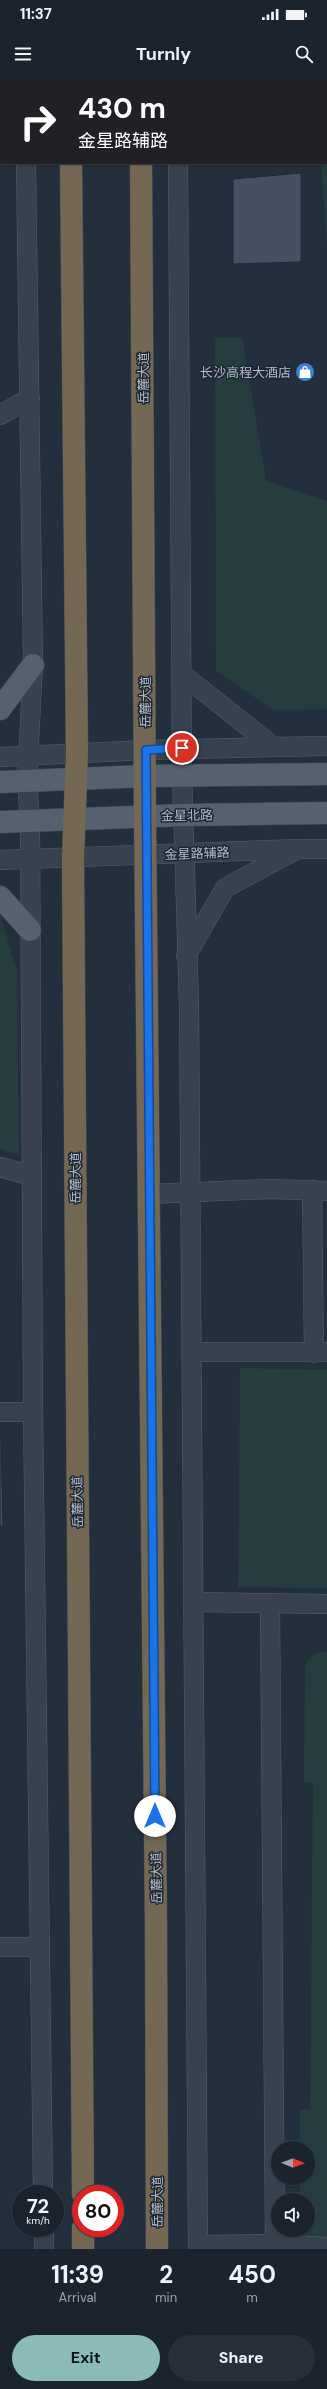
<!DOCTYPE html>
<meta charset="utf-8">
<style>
body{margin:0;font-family:"DM Sans","Noto Sans SC",sans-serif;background:#282f3a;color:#f1f3f6;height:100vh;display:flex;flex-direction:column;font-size:15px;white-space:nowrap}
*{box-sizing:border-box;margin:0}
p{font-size:13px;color:#a0a4aa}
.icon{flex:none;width:22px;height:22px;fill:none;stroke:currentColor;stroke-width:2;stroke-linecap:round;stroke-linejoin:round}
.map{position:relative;height:2169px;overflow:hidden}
.sheet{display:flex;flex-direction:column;background:#1b232e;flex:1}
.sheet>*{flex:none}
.top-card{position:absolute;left:0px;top:0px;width:327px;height:84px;box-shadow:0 1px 3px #0004,0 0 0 1px #39404a;background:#202124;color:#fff;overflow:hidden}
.needle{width:26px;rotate:91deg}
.controls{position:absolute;left:271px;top:2061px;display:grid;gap:8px}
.controls a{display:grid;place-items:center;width:44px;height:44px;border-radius:50%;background:#1b232e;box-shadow:0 1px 3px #0004,0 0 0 1px #39404a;font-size:20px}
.speed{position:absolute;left:12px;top:2105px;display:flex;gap:8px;font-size:20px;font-weight:700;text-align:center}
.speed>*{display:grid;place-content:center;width:52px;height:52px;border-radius:50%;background:#1b232e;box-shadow:0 1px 3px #0004,0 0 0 1px #39404a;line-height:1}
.speed small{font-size:10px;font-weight:400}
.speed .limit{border:6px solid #d22;background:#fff;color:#111}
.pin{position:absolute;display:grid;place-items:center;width:34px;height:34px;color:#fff;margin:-17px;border:2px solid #fff;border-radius:50%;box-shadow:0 1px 4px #0007}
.me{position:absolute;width:44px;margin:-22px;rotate:0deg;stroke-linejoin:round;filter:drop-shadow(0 0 3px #0008)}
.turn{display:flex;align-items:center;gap:14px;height:84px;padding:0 12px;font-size:18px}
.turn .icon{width:52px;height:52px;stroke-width:2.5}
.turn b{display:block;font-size:28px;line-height:34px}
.eta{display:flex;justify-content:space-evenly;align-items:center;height:68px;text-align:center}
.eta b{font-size:24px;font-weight:700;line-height:28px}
.button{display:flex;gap:8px;margin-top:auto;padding:8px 12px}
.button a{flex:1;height:46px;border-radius:24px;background:#8bbbb9;color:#111;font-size:16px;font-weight:700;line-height:46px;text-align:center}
.button a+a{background:#282f3a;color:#f1f3f6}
.status{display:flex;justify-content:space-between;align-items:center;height:28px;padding:0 20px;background:#1b232e;direction:ltr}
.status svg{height:11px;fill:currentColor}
header{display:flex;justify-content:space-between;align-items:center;height:52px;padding:0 12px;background:#1b232e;font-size:18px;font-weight:700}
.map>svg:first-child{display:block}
.green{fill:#263c3f}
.building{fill:#455162;stroke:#1f2835}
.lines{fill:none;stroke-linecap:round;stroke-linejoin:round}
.minor-casing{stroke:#565f6c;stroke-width:20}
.major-casing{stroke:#414a57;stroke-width:23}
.highway-casing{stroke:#434c59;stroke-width:23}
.minor{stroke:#38414e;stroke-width:19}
.major{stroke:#56606e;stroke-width:22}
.highway{stroke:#746855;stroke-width:22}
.route-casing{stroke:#114b97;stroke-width:10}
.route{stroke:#1a73e8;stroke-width:7}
.labels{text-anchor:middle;stroke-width:3;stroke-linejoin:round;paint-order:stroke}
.poi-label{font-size:13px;fill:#b4bcc9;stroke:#1d2633;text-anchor:end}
.street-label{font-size:13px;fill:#b4bcc9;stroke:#1d2633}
</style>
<div class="status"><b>11:37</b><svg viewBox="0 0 49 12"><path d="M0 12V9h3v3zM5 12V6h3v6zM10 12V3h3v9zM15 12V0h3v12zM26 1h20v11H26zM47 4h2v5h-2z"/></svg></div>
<header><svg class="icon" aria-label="menu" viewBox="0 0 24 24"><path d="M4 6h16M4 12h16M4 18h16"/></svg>Turnly<svg class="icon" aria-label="search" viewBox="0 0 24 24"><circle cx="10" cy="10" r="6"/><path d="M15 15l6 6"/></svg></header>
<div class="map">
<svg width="327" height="2169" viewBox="0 0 327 2169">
<rect width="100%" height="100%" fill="#242f3e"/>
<g class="green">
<path d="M217,0H327V165L321,83H326V1Z"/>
<path d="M215,258H242L266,401L327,421V629L273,630L216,591Z"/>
<path d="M0,834L17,891L19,1075L0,1069Z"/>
<path d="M240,1288L327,1290V1508L238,1507Z"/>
<path d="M318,1572H327V2166L305,2157L303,2150H308V2120H300V2098H308V2068H300V2030L310,2029L313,1702H304L305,1590L308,1579Z"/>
</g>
<g class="building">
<path d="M301,93V182L233,184V99Z"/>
<path d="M0,1354H1L3,1446H0Z"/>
</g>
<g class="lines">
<g class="minor-casing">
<g id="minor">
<path d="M25,0V1"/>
<path d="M178,0V1"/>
<path d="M26,83L33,585L27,701L30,741L33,1332L43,2114"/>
<path d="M178,83L182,696L189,925L198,2169"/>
<path d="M0,335L30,318"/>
<path d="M183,595L274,667L327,666"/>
<path d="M0,677L146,670L274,667"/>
<path d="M0,780L298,769"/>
<path d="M186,876L225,808L298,769H327"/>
<path d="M0,1087L32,1096"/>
<path d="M312,1110L314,1273"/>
<path d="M149,1114L270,1109L327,1111"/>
<path d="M191,1272H327"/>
<path d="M0,1332H33"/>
<path d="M193,1522L327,1524"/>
<path d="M270,1523L275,2164"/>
<path d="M0,1867H40"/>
<path d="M44,2148V2169"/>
<path d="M198,2165L275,2164L327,2167"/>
</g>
</g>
<g class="major-casing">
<g id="major">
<path d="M0,629L33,585"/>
<path d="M0,702L146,696L327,694"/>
<path d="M0,742L184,735L327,733"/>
<path d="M0,817L30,850"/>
</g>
</g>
<g class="highway-casing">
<g id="highway">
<path d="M70,0V1"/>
<path d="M141,0V1"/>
<path d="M71,83L77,673L73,778L83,2114"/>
<path d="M141,83L145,737L156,1846L157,2169"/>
<path d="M83,2148V2169"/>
</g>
</g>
<use href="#minor" class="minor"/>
<use href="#major" class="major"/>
<use href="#highway" class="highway"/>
</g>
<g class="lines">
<g class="route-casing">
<path id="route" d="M155,1736L146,670L182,668"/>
</g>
<use href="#route" class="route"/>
</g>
<defs>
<g id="shop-disc" transform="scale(1)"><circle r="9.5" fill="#3f7fe0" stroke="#1d2633"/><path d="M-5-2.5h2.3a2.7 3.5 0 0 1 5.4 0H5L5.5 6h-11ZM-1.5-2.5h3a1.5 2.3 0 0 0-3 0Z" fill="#fff"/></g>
</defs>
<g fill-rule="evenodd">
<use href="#shop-disc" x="305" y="292"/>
</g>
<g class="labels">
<g class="poi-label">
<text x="291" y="297">长沙高程大酒店</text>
</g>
<g class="street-label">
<text transform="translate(143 298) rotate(-90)" y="5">岳麓大道</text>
<text transform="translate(145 622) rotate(-90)" y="5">岳麓大道</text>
<text transform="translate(187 735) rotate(-1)" y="5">金星北路</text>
<text transform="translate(197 773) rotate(-2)" y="5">金星路辅路</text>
<text transform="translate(75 1098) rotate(-90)" y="5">岳麓大道</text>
<text transform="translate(77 1422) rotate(-91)" y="5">岳麓大道</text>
<text transform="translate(156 1798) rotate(-91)" y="5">岳麓大道</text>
<text transform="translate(157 2122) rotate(-90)" y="5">岳麓大道</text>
</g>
</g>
</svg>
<div class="controls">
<a><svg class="needle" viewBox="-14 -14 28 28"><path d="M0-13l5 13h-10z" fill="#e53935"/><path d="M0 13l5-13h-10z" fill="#a0a4aa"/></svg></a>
<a><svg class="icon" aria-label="sound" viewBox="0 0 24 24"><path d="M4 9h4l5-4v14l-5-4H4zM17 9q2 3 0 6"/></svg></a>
</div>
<div class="speed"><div>72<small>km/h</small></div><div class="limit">80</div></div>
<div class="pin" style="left:182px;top:668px;background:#d93025"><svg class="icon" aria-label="arrive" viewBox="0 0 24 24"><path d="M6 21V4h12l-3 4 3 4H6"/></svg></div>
<svg class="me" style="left:155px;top:1736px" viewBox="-20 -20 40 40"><circle r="19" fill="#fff"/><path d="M0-13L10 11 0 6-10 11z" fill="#1a73e8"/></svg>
<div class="top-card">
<div class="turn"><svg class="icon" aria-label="right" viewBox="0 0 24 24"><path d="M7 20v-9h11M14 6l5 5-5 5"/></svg><div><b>430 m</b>金星路辅路</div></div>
</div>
</div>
<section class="sheet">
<div class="eta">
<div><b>11:39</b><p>Arrival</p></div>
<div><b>2</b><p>min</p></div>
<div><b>450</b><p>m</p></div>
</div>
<div class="button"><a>Exit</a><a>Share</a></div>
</section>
